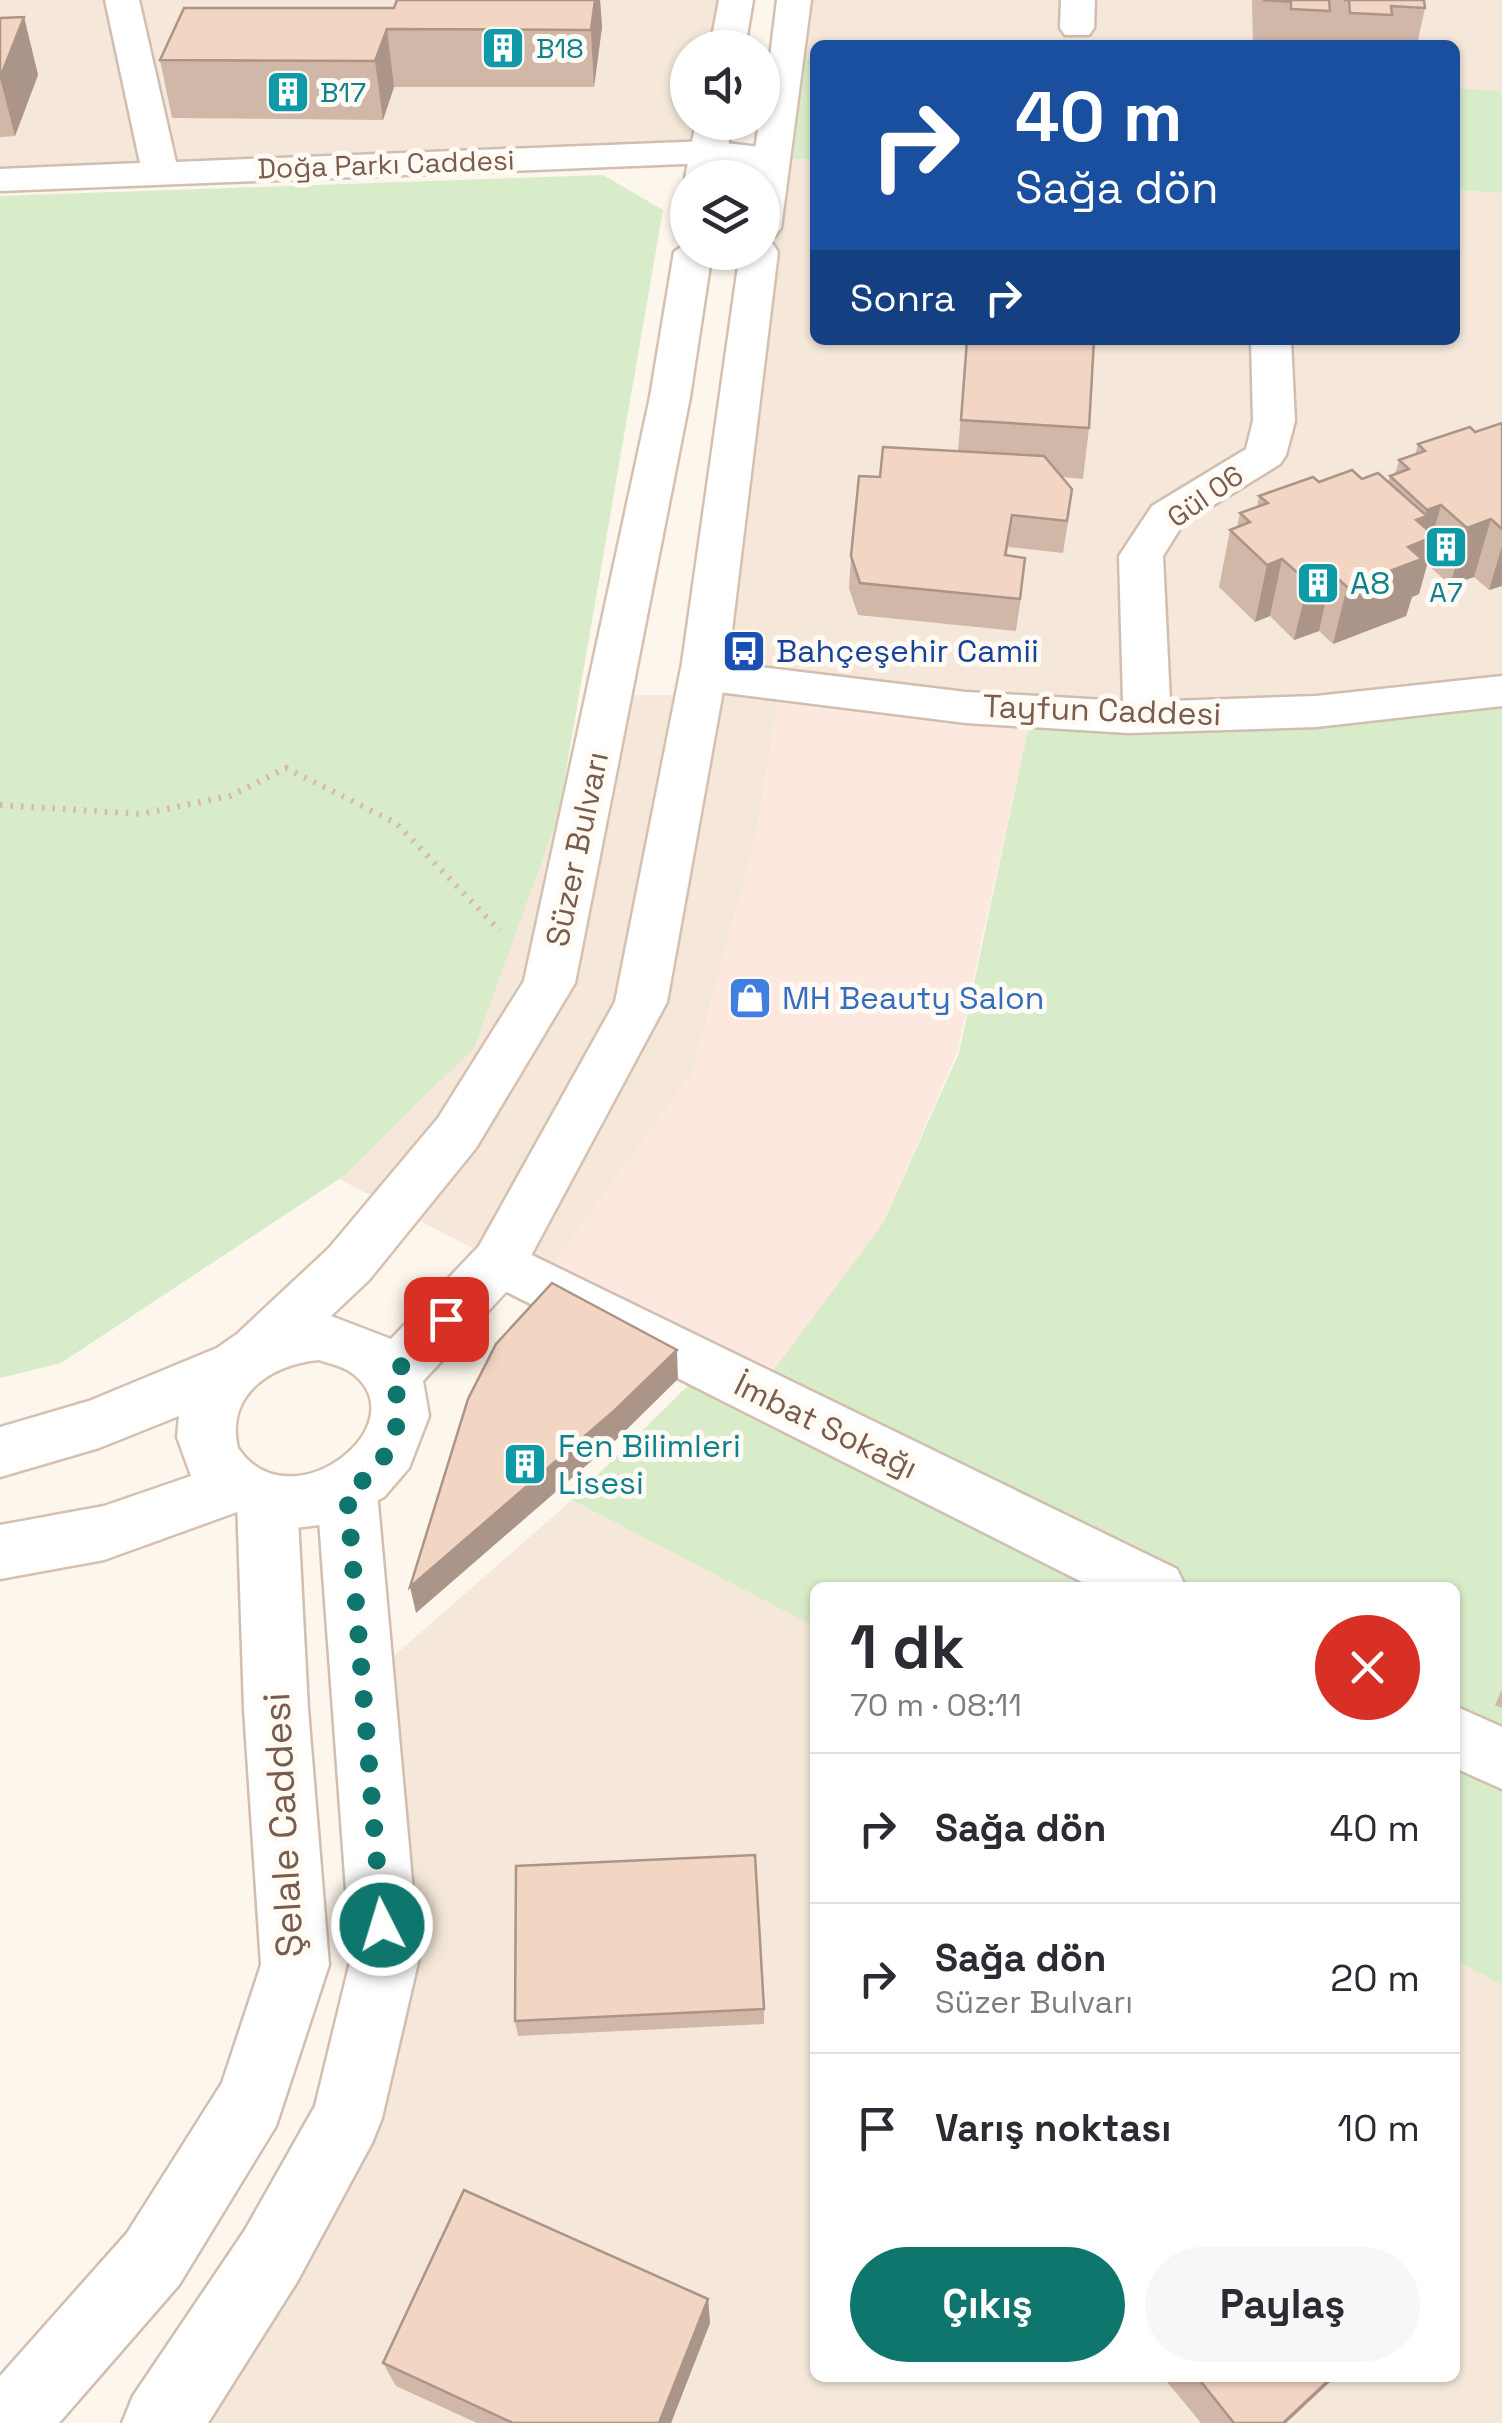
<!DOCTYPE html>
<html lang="tr">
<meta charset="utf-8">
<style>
body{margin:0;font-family:"Space Grotesk",sans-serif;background:#f7f7f7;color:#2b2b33;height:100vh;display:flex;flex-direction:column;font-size:38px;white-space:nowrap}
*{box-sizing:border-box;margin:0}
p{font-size:32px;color:#7c7c81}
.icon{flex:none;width:55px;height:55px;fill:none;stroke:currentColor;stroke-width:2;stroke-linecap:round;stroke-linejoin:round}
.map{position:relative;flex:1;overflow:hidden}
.sheet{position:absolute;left:810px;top:1582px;width:650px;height:800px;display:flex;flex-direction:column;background:#fff;border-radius:15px;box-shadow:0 2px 8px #0004}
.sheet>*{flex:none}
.guide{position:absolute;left:810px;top:40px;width:650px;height:305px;border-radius:15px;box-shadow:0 2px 8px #0004;background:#1a4fa0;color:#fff;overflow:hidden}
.fabs{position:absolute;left:670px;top:30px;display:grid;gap:20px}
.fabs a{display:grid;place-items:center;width:110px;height:110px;border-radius:50%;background:#fff;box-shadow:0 2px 8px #0004;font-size:50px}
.pin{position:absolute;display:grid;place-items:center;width:85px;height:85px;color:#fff;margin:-42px;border-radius:20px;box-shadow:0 5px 15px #0006}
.me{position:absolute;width:110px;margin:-55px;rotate:355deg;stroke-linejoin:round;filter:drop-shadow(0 0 8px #0008)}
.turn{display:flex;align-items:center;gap:35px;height:210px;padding:0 40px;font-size:45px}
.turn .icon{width:130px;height:130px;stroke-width:2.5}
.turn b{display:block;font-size:70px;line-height:85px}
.then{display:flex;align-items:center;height:95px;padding:0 40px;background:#0003;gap:20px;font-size:38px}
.round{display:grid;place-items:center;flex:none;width:105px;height:105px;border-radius:52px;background:#f7f7f7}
.summary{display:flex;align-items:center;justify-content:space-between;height:170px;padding:0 40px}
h1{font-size:60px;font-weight:700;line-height:75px}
.action{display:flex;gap:20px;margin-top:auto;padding:20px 40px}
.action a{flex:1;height:115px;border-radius:60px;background:#0f766e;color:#fff;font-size:40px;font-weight:700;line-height:115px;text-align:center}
.action a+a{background:#f7f7f7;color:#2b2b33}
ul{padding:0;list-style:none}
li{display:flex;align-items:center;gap:30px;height:150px;padding:0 40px;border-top:2px solid #e1e1e2}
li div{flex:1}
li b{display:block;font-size:38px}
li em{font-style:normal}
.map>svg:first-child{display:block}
.residential{fill:#f5e8da}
.commercial{fill:#fde8e0}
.green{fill:#d8ecc9}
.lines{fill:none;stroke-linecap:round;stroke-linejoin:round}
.minor-casing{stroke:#d1beb0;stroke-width:5}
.secondary-casing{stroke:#d6c0b0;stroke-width:5}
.path{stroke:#d9b8a5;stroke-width:6;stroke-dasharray:2.5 8;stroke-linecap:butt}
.minor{fill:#fff;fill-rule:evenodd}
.secondary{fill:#fff;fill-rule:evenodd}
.wall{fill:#d1b7a8}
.shaded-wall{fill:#aa9588}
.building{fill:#f3d5c3;stroke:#aa9588;stroke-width:2.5}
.route{stroke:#0f766e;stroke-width:18;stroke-dasharray:0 32.4}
.labels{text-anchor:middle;stroke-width:10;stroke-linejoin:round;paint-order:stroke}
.far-culture-label{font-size:28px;fill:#0d838f;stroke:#fffaf3;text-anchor:start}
.far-street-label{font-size:28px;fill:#7a5c4d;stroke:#fffaf3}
.culture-label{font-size:32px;fill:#0d838f;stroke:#fffaf3;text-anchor:start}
.transit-label{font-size:32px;fill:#164399;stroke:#fffaf3;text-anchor:start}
.street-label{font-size:32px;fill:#7a5c4d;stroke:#fffaf3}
.shop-label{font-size:32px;fill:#366cbe;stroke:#fffaf3;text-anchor:start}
.near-street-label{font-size:38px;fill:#7a5c4d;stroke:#fffaf3}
</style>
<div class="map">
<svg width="1502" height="2423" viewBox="0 0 1502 2423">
<rect width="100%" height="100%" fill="#fdf6ec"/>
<g class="residential">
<path d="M0,0H736L727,47L688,48V122L714,123L709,152L0,180Z"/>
<path d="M794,0H1502V91L1455,88V45H815V59L786,58Z"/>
<path d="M772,158L815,160V340H1455V190L1502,193V691L1190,716L717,668Z"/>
<path d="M603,695H779L757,834L692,1074L540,1283L339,1179L472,1050Z"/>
<path d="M572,1500L815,1627V2378H1455V1960L1502,1985V2423H160L347,2118L364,1682Z"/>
</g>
<path class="commercial" d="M779,695L1029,725L957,1053L881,1227L754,1397L540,1283L692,1074L757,834Z"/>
<g class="green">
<path d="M786,58L815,59V160L772,158Z"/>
<path d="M1455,88L1502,91V193L1455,190Z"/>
<path d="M603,175L663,210L558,817L474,1048L342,1177L61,1363L0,1378V196Z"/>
<path d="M1502,704V1985L1455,1960V1588H815V1627L572,1500L707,1367L758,1391L883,1223L959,1053L1029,725L1322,728Z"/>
</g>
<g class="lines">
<g class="minor-casing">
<g id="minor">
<path d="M105,0H139L176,162L709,141L785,150L790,158L785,166L772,169L709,163L0,191V169L140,163Z"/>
<path d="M1061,0H1095L1094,28L1089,35H1065L1060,28Z"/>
<path d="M1251,340H1291L1295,421L1286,455L1280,464L1183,524L1163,556L1170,701L1316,696L1502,676V706L1316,727L1128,733L966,723L703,690L687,686L680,675L687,664L703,660L966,692L1123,701L1119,556L1152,506L1246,449L1253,421Z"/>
<path d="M499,1239L1177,1569L1186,1588H1094L479,1278L471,1262L479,1246Z"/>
<path d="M347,1466L368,1474L377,1492L419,1958L382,2118L372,2143L297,2282L208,2423H122L133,2396L245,2230L315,2106L351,1958L317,1492L326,1474Z"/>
<path d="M267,1473L288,1481L297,1499L308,1709L329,1965L276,2126L179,2285L59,2423H0V2376L127,2233L222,2083L261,1965L244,1709L237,1499L246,1481Z"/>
<path d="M1455,1706L1502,1727V1789L1455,1768Z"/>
</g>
</g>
<g class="secondary-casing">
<g id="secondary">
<path d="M719,0H753L745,48H710Z"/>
<path d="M777,0H811L781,228L775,236L762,239V178H751L759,122H762Z"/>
<path d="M696,122H732L723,178H685Z"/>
<path d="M762,241L773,244L778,252L728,663L667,1002L519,1278L423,1381L429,1416L409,1468L384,1497L349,1516L328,1524L286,1529L237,1512L104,1560L0,1579V1525L104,1506L191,1476L177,1437L179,1416L99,1448L0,1477V1427L89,1401L217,1348L237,1334L329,1248L438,1118L524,981L650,397L674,252L688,242V252H712L690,397L575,983L476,1148L369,1280L331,1316L391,1339L479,1246L615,1002L682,663L740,252H762ZM319,1360C328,1363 341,1366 349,1371C424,1421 291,1527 238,1448C225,1394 272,1364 319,1360Z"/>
</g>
</g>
<path class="path" d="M0,805L141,814L230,796L286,768L396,823L500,931"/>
<use href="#minor" class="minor"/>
<use href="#secondary" class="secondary"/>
</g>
<g class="wall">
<path d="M397,0H600L602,27L594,87H394L383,120L172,118L160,60L394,8Z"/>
<path d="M1252,0H1424L1425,8L1417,45H1253Z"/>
<path d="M24,17L38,75L15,136L0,137V18Z"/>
<path d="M967,340L1089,428L1083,479L1062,477L1068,522L1063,553L1008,547L1007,555L1022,590L1016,631L858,615L849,588L851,556L880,477L958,451Z"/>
<path d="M1502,423V586L1489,590L1474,577L1450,585L1427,564L1419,594L1412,597L1406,616L1333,644L1319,631L1294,640L1270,616L1255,622L1219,587L1230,530L1237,527L1240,513L1257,507L1259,496L1319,482L1362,479L1388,482L1390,476L1395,474L1399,460L1415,455L1418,444L1475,432Z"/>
<path d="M1502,1689V1708L1495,1705Z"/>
<path d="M764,2009V2024L518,2036L515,2021Z"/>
<path d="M708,2299L710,2323L671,2423H477L396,2386L383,2363Z"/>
<path d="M1164,2378H1334L1286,2423H1201Z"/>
</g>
<g class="shaded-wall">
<path d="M595,0H600L602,27L594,87L591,30Z"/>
<path d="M24,17L38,75L15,136L0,78Z"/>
<path d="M387,29L394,87L383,120L375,61Z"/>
<path d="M1441,505L1432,537L1435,536L1419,594L1412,597L1406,616L1333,644L1347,587L1416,520L1425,517L1427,510Z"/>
<path d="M1491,519L1474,577L1450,585L1467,528Z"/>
<path d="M1502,546V586L1489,590Z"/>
<path d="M1282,559L1270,616L1255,622L1267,565Z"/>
<path d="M1332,573L1319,631L1294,640L1308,582Z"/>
<path d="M677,1350L678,1379L618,1438L416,1613L410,1587Z"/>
<path d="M708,2299L710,2323L671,2423H659Z"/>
<path d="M1331,2378H1334L1286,2423H1283Z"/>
</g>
<g class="building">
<path d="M397,0H595L591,30L387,29L375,61L160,60L184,8H394Z"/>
<path d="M1263,0H1329L1330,11L1291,9V2Z"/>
<path d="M1344,0H1424L1425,8L1391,6L1392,15L1350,13L1349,0Z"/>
<path d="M24,17L0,78V18Z"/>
<path d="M967,340H1094L1089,428L961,420Z"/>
<path d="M1502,423V529L1491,519L1467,528L1441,505L1427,510L1390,476L1409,469L1399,460L1425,451L1418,444L1470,427L1475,432Z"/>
<path d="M883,447L1044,456L1072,489L1067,521L1012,515L1005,555L1025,558L1020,599L860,583L851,556L859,476L880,477Z"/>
<path d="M1352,470L1362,479L1378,473L1427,516L1416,520L1435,536L1408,547L1422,559L1347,587L1332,573L1308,582L1282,559L1267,565L1230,530L1250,522L1240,513L1268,503L1259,496L1313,477L1319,482Z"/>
<path d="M552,1283L677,1350L615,1410L410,1587L468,1399L496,1344Z"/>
<path d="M755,1855L764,2009L515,2021L516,1866Z"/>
<path d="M464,2190L708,2299L659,2423H513L383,2363Z"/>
<path d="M1198,2378H1331L1283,2423H1234Z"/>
</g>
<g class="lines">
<path class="route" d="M382,1925L347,1492C390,1465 408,1424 392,1376L446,1319"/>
</g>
<defs>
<g id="building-square" transform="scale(2.25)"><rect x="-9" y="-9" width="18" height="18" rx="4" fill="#0f9aa8" stroke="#fffaf3"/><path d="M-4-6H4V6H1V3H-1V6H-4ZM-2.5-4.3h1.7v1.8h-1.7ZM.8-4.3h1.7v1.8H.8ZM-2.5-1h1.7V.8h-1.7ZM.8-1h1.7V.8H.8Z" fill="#fff"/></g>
<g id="bus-square" transform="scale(2.25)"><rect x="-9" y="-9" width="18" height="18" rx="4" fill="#1a4fb4" stroke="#fffaf3"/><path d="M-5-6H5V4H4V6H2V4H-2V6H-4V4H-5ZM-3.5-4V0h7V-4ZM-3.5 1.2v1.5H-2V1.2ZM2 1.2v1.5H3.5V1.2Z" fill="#fff"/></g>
<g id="shop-square" transform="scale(2.25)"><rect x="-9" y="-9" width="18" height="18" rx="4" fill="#3f7fe0" stroke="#fffaf3"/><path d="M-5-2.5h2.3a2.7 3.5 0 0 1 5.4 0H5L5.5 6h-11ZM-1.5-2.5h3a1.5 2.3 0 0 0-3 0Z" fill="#fff"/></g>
</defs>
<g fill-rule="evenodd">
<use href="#building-square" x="503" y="48"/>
<use href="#building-square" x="288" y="92"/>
<use href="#building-square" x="1446" y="547"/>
<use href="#building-square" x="1318" y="583"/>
<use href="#bus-square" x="744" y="651"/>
<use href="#shop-square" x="750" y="998"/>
<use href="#building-square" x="525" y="1464"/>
</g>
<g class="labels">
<g class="far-culture-label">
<text x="536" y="58">B18</text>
<text x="320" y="102">B17</text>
<text x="1446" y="602" text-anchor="middle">A7</text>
</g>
<g class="far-street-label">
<text transform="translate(386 164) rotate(-2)" y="10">Doğa Parkı Caddesi</text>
<text transform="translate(1205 496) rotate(-35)" y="10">Gül 06</text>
</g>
<g class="culture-label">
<text x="1350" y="594">A8</text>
<text x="558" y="1457">Fen Bilimleri<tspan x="558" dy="37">Lisesi</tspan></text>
</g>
<g class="transit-label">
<text x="776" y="662">Bahçeşehir Camii</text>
</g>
<g class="street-label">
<text transform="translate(1102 710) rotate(2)" y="11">Tayfun Caddesi</text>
<text transform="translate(577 849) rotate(-78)" y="11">Süzer Bulvarı</text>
<text transform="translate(826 1426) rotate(26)" y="11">İmbat Sokağı</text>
</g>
<g class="shop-label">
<text x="782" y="1009">MH Beauty Salon</text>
</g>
<g class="near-street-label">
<text transform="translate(283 1825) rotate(-93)" y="13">Şelale Caddesi</text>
</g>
</g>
</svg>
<div class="fabs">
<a><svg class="icon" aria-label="sound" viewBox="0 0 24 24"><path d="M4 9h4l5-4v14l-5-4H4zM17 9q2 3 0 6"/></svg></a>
<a><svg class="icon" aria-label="layers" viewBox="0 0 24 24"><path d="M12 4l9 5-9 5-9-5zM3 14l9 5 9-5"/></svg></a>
</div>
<div class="pin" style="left:446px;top:1319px;background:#d93025"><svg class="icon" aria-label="arrive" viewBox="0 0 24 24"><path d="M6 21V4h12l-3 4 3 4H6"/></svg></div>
<svg class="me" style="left:382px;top:1925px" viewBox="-20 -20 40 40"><circle r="17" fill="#0f766e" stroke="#fff" stroke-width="3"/><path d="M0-11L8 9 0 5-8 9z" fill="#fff"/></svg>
<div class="guide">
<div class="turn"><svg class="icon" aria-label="right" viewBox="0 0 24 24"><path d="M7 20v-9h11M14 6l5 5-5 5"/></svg><div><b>40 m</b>Sağa dön</div></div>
<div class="then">Sonra<svg class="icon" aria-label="right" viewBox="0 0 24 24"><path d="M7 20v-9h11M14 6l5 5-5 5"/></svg></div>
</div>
<section class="sheet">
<div class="summary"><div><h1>1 dk</h1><p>70 m · 08:11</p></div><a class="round" style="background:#d93025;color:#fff"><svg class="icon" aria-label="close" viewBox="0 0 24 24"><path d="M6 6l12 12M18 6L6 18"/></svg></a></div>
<ul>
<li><svg class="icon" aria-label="right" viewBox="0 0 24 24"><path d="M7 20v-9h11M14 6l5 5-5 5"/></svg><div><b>Sağa dön</b></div><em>40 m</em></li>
<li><svg class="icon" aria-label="right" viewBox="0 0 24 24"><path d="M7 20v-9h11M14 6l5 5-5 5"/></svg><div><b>Sağa dön</b><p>Süzer Bulvarı</p></div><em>20 m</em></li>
<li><svg class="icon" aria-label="arrive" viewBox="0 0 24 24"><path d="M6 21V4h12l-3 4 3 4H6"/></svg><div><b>Varış noktası</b></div><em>10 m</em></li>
</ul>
<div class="action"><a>Çıkış</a><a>Paylaş</a></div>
</section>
</div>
